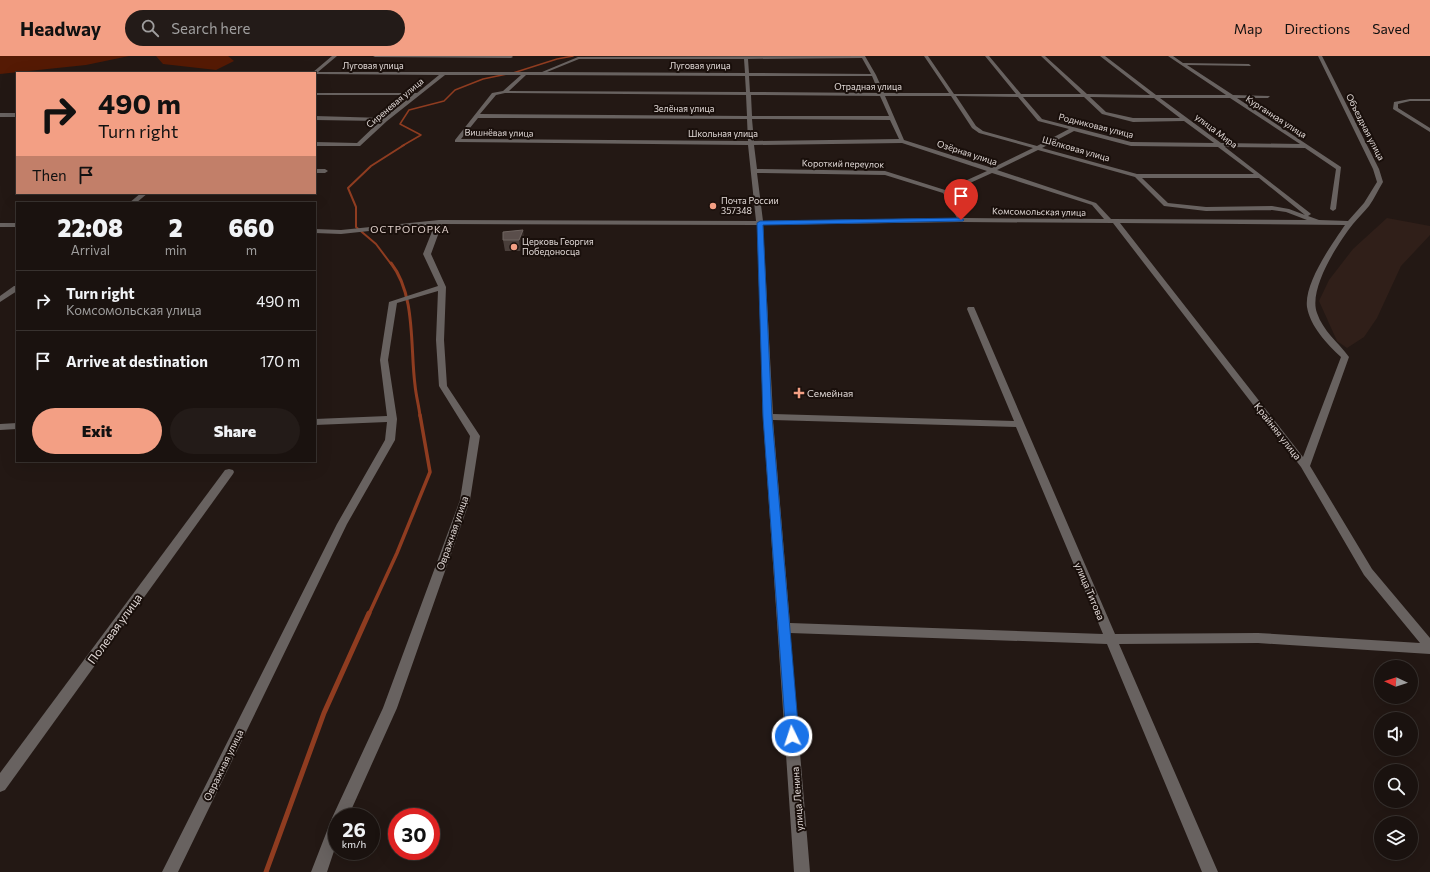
<!DOCTYPE html>
<meta charset="utf-8">
<style>
body{margin:0;font-family:Commissioner,sans-serif;background:#231b18;color:#f1f3f6;height:100vh;display:flex;flex-direction:column;font-size:15px;white-space:nowrap}
*{box-sizing:border-box;margin:0}
p{font-size:13px;color:#9f9e9e}
.icon{flex:none;width:22px;height:22px;fill:none;stroke:currentColor;stroke-width:2;stroke-linecap:round;stroke-linejoin:round}
.map{position:relative;flex:1;overflow:hidden}
.side{position:absolute;left:16px;top:146px;width:300px;height:260px;display:flex;flex-direction:column;background:#1a120f;border-radius:0px;box-shadow:0 4px 16px #0002,0 0 0 1px #38322f}
.side>*{flex:none}
.hud{position:absolute;left:16px;top:16px;width:300px;height:122px;border-radius:0px;box-shadow:0 4px 16px #0002,0 0 0 1px #38322f;background:#f39f84;color:#111;overflow:hidden}
.needle{width:26px;rotate:274deg}
.fabs{position:absolute;left:1374px;top:604px;display:grid;gap:8px}
.fabs a{display:grid;place-items:center;width:44px;height:44px;border-radius:50%;background:#1a120f;box-shadow:0 4px 16px #0002,0 0 0 1px #38322f;font-size:20px}
.speed{position:absolute;left:328px;top:752px;display:flex;gap:8px;font-size:20px;font-weight:700;text-align:center}
.speed>*{display:grid;place-content:center;width:52px;height:52px;border-radius:50%;background:#1a120f;box-shadow:0 4px 16px #0002,0 0 0 1px #38322f;line-height:1}
.speed small{font-size:10px;font-weight:400}
.speed .limit{border:6px solid #d22;background:#fff;color:#111}
.pin{position:absolute;display:grid;place-items:center;width:34px;height:34px;color:#fff;margin:-41px -17px;border-radius:50% 50% 50% 0;rotate:-45deg;box-shadow:0 0 4px #0007}
.pin .icon{rotate:45deg}
.me{position:absolute;width:44px;margin:-22px;rotate:356deg;stroke-linejoin:round;filter:drop-shadow(0 0 3px #0008)}
.turn{display:flex;align-items:center;gap:14px;height:84px;padding:0 16px;font-size:18px}
.turn .icon{width:52px;height:52px;stroke-width:2.5}
.turn b{display:block;font-size:28px;line-height:34px}
.then{display:flex;align-items:center;height:38px;padding:0 16px;background:#0003;gap:8px;font-size:15px}
.eta{display:flex;justify-content:space-evenly;align-items:center;height:68px;text-align:center}
.eta b{font-size:24px;font-weight:800;line-height:28px}
.action{display:flex;gap:8px;margin-top:auto;padding:8px 16px}
.action a{flex:1;height:46px;border-radius:24px;background:#f39f84;color:#111;font-size:16px;font-weight:800;line-height:46px;text-align:center}
.action a+a{background:#231b18;color:#f1f3f6}
ul{padding:0;list-style:none}
li{display:flex;align-items:center;gap:12px;height:60px;padding:0 16px;border-top:1px solid #38322f}
li div{flex:1}
li b{display:block;font-size:15px}
li em{font-style:normal}
header{display:flex;align-items:center;gap:24px;box-sizing:border-box;height:56px;padding:0 20px;background:#f39f84;color:#111}
header strong{font-size:19px}
nav{display:flex;gap:22px;margin-inline-start:auto;font-size:14px}
.search{width:280px;height:36px;background:#231b18;display:flex;align-items:center;gap:10px;box-sizing:border-box;padding:0 14px;border-radius:22px;color:#9f9e9e;font-size:15px}
.map>svg:first-child{display:block}
.built{fill:#301f19}
.green{fill:#551a04}
.lines{fill:none;stroke-linecap:round;stroke-linejoin:round}
.stream-far4{stroke:#8f3c20;stroke-width:1.5}
.stream-far3{stroke:#8f3c20;stroke-width:2}
.stream-far2{stroke:#8f3c20;stroke-width:3}
.stream-far1{stroke:#8f3c20;stroke-width:3.5}
.stream{stroke:#8f3c20;stroke-width:5}
.minor{fill:#686260;fill-rule:evenodd}
.wall{fill:#493e3a}
.shaded-wall{fill:#332824}
.building{fill:#5a4e4b;stroke:#6f6460}
.route{fill:#1a73e8;stroke:#114b97}
.poi-dot{fill:#f39f84;stroke:#190f0b;stroke-width:1.5}
.labels{text-anchor:middle;stroke-width:4;stroke-linejoin:round;paint-order:stroke}
.far-street-label{font-size:9px;fill:#e0d8d6;stroke:#190f0b}
.far-poi-label{font-size:9px;fill:#e0d8d6;stroke:#190f0b;text-anchor:start}
.far-quarter-label{font-size:10px;letter-spacing:1px;fill:#e3d3ce;stroke:#190f0b}
.poi-label{font-size:10px;fill:#e0d8d6;stroke:#190f0b;text-anchor:start}
.street-label{font-size:10px;fill:#e0d8d6;stroke:#190f0b}
.near-street-label{font-size:12px;fill:#e0d8d6;stroke:#190f0b}
</style>
<header>
<strong>Headway</strong>
<div class="search"><svg class="icon" aria-label="search" viewBox="0 0 24 24"><circle cx="10" cy="10" r="6"/><path d="M15 15l6 6"/></svg>Search here</div>
<nav><a>Map</a><a>Directions</a><a>Saved</a></nav>
</header>
<div class="map">
<svg width="1430" height="816" viewBox="0 0 1430 816">
<rect width="100%" height="100%" fill="#231814"/>
<path class="built" d="M1387,162L1430,170V179L1401,210L1377,262L1364,281L1347,292L1337,285L1319,245L1329,224L1353,193Z"/>
<g class="green">
<path d="M0,0H129L86,9L0,18Z"/>
<path d="M156,0H228L234,5L216,14L163,8Z"/>
</g>
<g class="lines">
<g class="stream-far4">
<path d="M513,17L557,3L573,0"/>
<path d="M402,90L421,79L400,68L409,54L444,45L455,34L483,23L507,18"/>
</g>
<path class="stream-far3" d="M391,208L376,188L356,171V151L348,132L371,110L404,89"/>
<path class="stream-far2" d="M391,207C416,239 410,291 415,329C416,340 419,350 420,360"/>
<path class="stream-far1" d="M369,558L397,497L430,416L420,359"/>
<path class="stream" d="M266,816L324,657L369,557"/>
<g class="minor">
<path d="M332,0H337L318,16H542L578,1L865,0L876,19L884,37H949L924,0H928L954,38H1016L985,0H989L1021,38H1081L1041,0H1045L1087,38L1150,39L1100,0H1105L1156,39H1226L1168,0H1173L1183,7L1249,8L1251,10L1187,9L1233,39L1270,40L1268,42H1237L1341,111L1336,153L1333,155L1330,153L1336,113L1305,92L1225,91L1310,157L1311,158L1308,160L1319,164L1348,165L1364,147L1377,126L1373,113L1318,0H1322L1379,113L1383,126C1378,134 1374,143 1369,150C1364,156 1358,162 1353,168C1338,187 1308,233 1317,257C1323,275 1338,286 1349,301L1310,410L1372,513L1430,582V598L1258,587L1119,588L1218,816H1202L1107,588L790,577L810,816H794L763,361L757,169L442,168L431,198L446,231L444,284L447,330L480,380L470,444L397,652L348,761H337V786L327,816H311L332,762L383,652L460,444L470,380L439,330L436,284L438,235L397,247L388,304L397,363L395,384L347,468L178,816H162L337,468L385,384L387,366L315,369V363L387,360L380,304L389,246L438,230L423,198L435,168L341,178L315,177V173L341,174L439,164L756,165L748,89L455,86V84L492,37L503,35L521,19H445L387,65L360,90H315V86L357,87L380,65L315,64V60L384,62L413,39H315V37H417L439,19L315,18V17H312ZM862,2L871,18L749,17L748,3ZM579,3H744L745,17L547,16ZM526,19L745,20L746,36L509,35ZM749,20H872L879,37L750,36ZM505,37L746,39L747,60L480,58L496,39ZM751,39L880,40L889,60H752ZM885,40H951L972,72L979,77L1033,92L992,112L904,84ZM956,40L1018,41L1038,65L1069,73L1037,90L983,75L976,70ZM1023,41H1084L1102,58L1133,66L1184,65L1214,87L1131,86L1042,63ZM1090,41L1154,42L1180,62H1133L1106,56ZM1160,42H1230L1300,88L1221,87ZM478,62L747,63L748,85L461,83ZM752,63L890,64L899,83L754,85ZM1074,75L1131,90L1218,91L1254,118H1137L1042,92ZM902,87L987,115L945,134L885,115L757,113L754,89ZM1038,94L1135,121L1164,150L1206,155L1272,154L1286,156L1307,164L1111,163L1096,147L997,114ZM757,117L885,119L943,137L957,162L763,165ZM992,117L1092,149L1104,163L963,162L948,137ZM1142,122H1259L1305,159L1289,153L1272,150L1206,151L1168,147ZM961,166L1113,167L1301,411L1364,519L1420,587L1258,577L1115,578L974,251H968L967,253L1014,365L773,358L763,169ZM1120,167L1345,169C1332,188 1304,227 1307,251C1310,270 1327,288 1341,301L1303,401ZM773,364L1016,371L1103,578L790,567Z"/>
<path d="M373,0H512L513,1L511,2L375,1Z"/>
<path d="M287,15L303,16L305,17H285Z"/>
<path d="M1410,43H1430V45H1410L1398,48V52L1430,72V76L1393,53L1394,46Z"/>
<rect x="0" y="57" width="17" height="4"/>
<path d="M315,113H325L328,115L325,117H315Z"/>
<path d="M141,137H148L136,147H129Z"/>
<rect x="0" y="167" width="17" height="4"/>
<path d="M14,230H17V235L0,246V240Z"/>
<path d="M17,367V373L0,374V368Z"/>
<path d="M229,413L233,414L234,416L233,418L5,734L0,736V717L225,414Z"/>
</g>
</g>
<path class="wall" d="M503,176L525,185L520,195H505L503,184Z"/>
<path class="shaded-wall" d="M523,174L525,185L520,195L519,184Z"/>
<path class="building" d="M523,174L519,184H503V176Z"/>
<path class="route" d="M961,162L964,164L963,165L763,169L772,361L799,680L797,684L792,686L788,684L786,680L763,361L757,167L760,165Z"/>
<g class="poi-dot">
<circle cx="713" cy="150" r="4"/>
<circle cx="514" cy="191" r="4"/>
<path d="M797 331h4v4h4v4h-4v4h-4v-4h-4v-4h4z"/>
</g>
<g class="labels">
<g class="far-street-label">
<text x="373" y="13">Луговая улица</text>
<text x="700" y="13">Луговая улица</text>
<text x="868" y="34">Отрадная улица</text>
<text transform="translate(395 47) rotate(-40)" y="3">Сиреневая улица</text>
<text x="684" y="56">Зелёная улица</text>
<text transform="translate(1276 61) rotate(33)" y="3">Курганная улица</text>
<text transform="translate(1096 70) rotate(14)" y="3">Родниковая улица</text>
<text transform="translate(1365 71) rotate(63)" y="3">Объездная улица</text>
<text transform="translate(1216 75) rotate(37)" y="3">улица Мира</text>
<text transform="translate(499 77) rotate(1)" y="3">Вишнёвая улица</text>
<text x="723" y="81">Школьная улица</text>
<text transform="translate(1076 93) rotate(16)" y="3">Шёлковая улица</text>
<text transform="translate(967 97) rotate(18)" y="3">Озёрная улица</text>
<text transform="translate(843 108) rotate(1)" y="3">Короткий переулок</text>
<text transform="translate(1039 156) rotate(1)" y="3">Комсомольская улица</text>
</g>
<g class="far-poi-label">
<text x="721" y="148">Почта России<tspan x="721" dy="10">357348</tspan></text>
<text x="522" y="189">Церковь Георгия<tspan x="522" dy="10">Победоносца</tspan></text>
</g>
<g class="far-quarter-label">
<text x="410" y="177">ОСТРОГОРКА</text>
</g>
<g class="poi-label">
<text x="807" y="341">Семейная</text>
</g>
<g class="street-label">
<text transform="translate(1278 375) rotate(52)" y="4">Крайняя улица</text>
<text transform="translate(452 477) rotate(-71)" y="4">Овражная улица</text>
<text transform="translate(1090 535) rotate(67)" y="4">улица Титова</text>
<text transform="translate(223 709) rotate(-64)" y="4">Овражная улица</text>
<text transform="translate(797 743) rotate(-94)" y="4">улица Ленина</text>
</g>
<g class="near-street-label">
<text transform="translate(115 573) rotate(-54)" y="4">Полевая улица</text>
</g>
</g>
</svg>
<div class="fabs">
<a><svg class="needle" viewBox="-14 -14 28 28"><path d="M0-13l5 13h-10z" fill="#e53935"/><path d="M0 13l5-13h-10z" fill="#9f9e9e"/></svg></a>
<a><svg class="icon" aria-label="sound" viewBox="0 0 24 24"><path d="M4 9h4l5-4v14l-5-4H4zM17 9q2 3 0 6"/></svg></a>
<a><svg class="icon" aria-label="search" viewBox="0 0 24 24"><circle cx="10" cy="10" r="6"/><path d="M15 15l6 6"/></svg></a>
<a><svg class="icon" aria-label="layers" viewBox="0 0 24 24"><path d="M12 4l9 5-9 5-9-5zM3 14l9 5 9-5"/></svg></a>
</div>
<div class="speed"><div>26<small>km/h</small></div><div class="limit">30</div></div>
<div class="pin" style="left:961px;top:164px;background:#d93025"><svg class="icon" aria-label="arrive" viewBox="0 0 24 24"><path d="M6 21V4h12l-3 4 3 4H6"/></svg></div>
<svg class="me" style="left:792px;top:680px" viewBox="-20 -20 40 40"><circle r="17" fill="#1a73e8" stroke="#fff" stroke-width="3"/><path d="M0-11L8 9 0 5-8 9z" fill="#fff"/></svg>
<div class="hud">
<div class="turn"><svg class="icon" aria-label="right" viewBox="0 0 24 24"><path d="M7 20v-9h11M14 6l5 5-5 5"/></svg><div><b>490 m</b>Turn right</div></div>
<div class="then">Then<svg class="icon" aria-label="arrive" viewBox="0 0 24 24"><path d="M6 21V4h12l-3 4 3 4H6"/></svg></div>
</div>
<section class="side">
<div class="eta">
<div><b>22:08</b><p>Arrival</p></div>
<div><b>2</b><p>min</p></div>
<div><b>660</b><p>m</p></div>
</div>
<ul>
<li><svg class="icon" aria-label="right" viewBox="0 0 24 24"><path d="M7 20v-9h11M14 6l5 5-5 5"/></svg><div><b>Turn right</b><p>Комсомольская улица</p></div><em>490 m</em></li>
<li><svg class="icon" aria-label="arrive" viewBox="0 0 24 24"><path d="M6 21V4h12l-3 4 3 4H6"/></svg><div><b>Arrive at destination</b></div><em>170 m</em></li>
</ul>
<div class="action"><a>Exit</a><a>Share</a></div>
</section>
</div>
